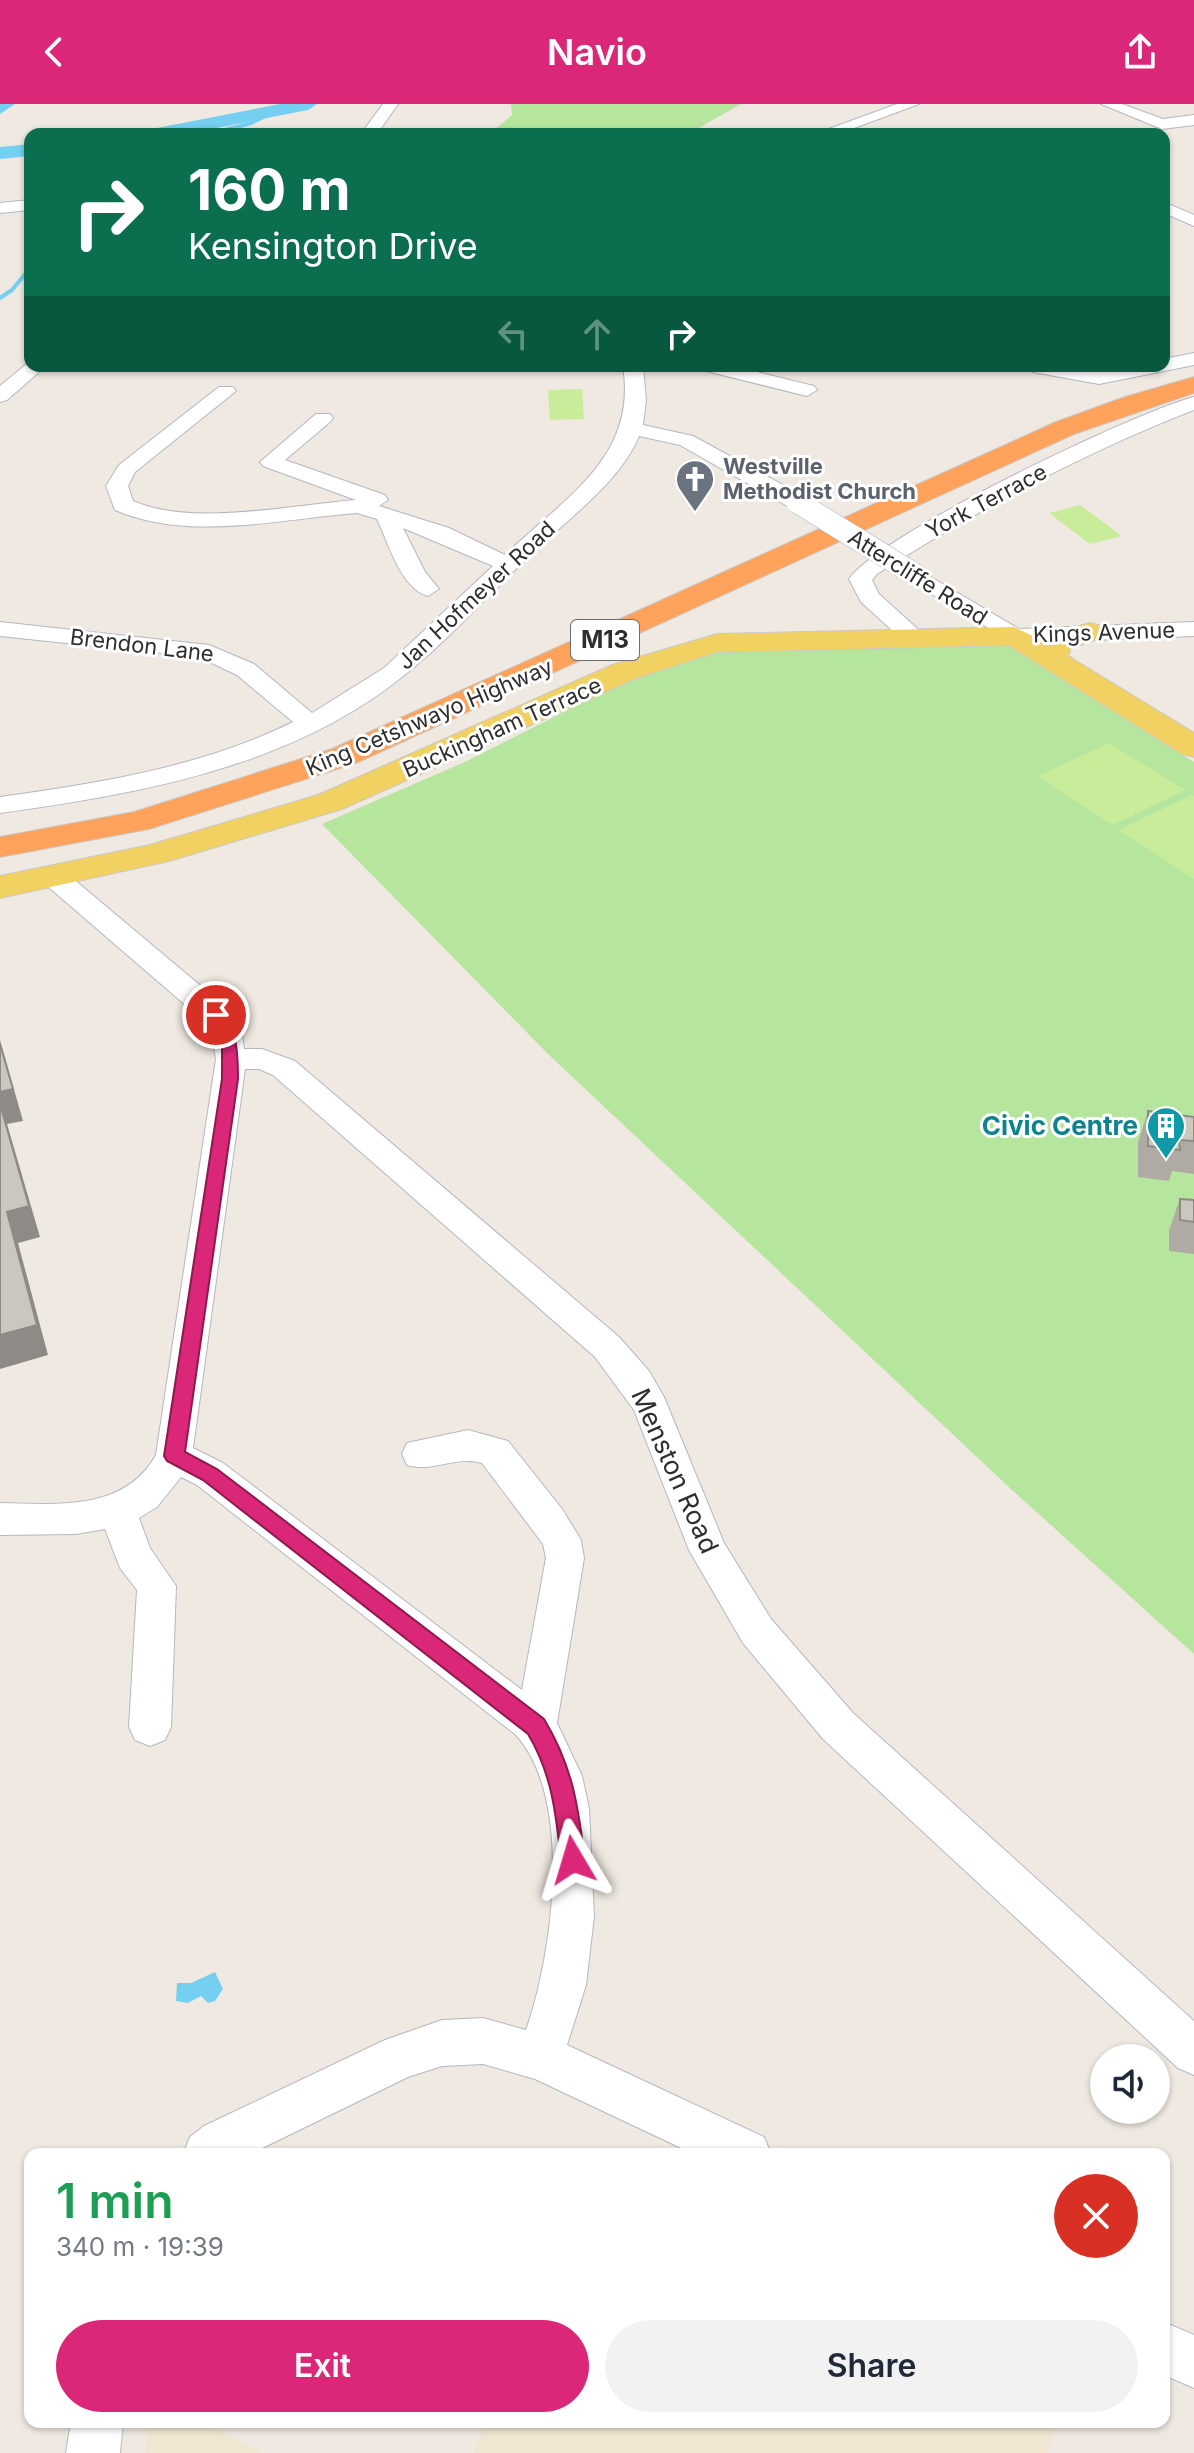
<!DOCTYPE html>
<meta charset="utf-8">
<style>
body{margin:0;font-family:Inter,sans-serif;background:#f2f2f3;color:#1f2937;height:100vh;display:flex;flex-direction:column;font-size:30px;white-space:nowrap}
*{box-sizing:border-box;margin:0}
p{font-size:26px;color:#747a83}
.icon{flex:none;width:44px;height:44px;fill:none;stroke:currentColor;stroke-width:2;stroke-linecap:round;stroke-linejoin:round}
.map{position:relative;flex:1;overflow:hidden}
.side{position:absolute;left:24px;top:2044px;width:1146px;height:280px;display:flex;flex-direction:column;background:#fff;border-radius:16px;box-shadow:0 2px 6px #0004}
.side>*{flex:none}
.top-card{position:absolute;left:24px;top:24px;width:1146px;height:244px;border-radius:16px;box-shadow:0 2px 6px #0004;background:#0b6e4f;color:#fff;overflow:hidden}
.controls{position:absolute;left:1090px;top:1940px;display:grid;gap:16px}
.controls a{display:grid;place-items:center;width:80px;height:80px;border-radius:50%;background:#fff;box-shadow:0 2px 6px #0004;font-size:40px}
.pin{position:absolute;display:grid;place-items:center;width:68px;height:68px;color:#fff;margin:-34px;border:4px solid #fff;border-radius:50%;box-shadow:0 2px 8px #0007}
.me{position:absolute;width:88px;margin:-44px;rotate:353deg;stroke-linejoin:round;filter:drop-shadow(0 0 6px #0008)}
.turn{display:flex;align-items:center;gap:28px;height:168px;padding:0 32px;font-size:36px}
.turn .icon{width:104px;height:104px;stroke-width:2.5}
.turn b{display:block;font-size:56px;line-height:68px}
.lanes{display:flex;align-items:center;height:76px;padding:0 32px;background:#0003;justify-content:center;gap:40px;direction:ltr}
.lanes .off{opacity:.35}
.round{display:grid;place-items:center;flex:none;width:84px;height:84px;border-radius:42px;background:#f2f2f3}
.overview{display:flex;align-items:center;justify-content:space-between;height:136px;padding:0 32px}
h1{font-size:48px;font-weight:600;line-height:60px;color:#1e9e55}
.button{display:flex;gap:16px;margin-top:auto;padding:16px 32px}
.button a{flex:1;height:92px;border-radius:48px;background:#db2777;color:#fff;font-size:32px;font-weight:600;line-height:92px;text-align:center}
.button a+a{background:#f2f2f3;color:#1f2937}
header{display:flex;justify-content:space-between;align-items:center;height:104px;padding:0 32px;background:#db2777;color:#fff;font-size:36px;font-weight:600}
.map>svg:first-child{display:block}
.education{fill:#f0e6d1}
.green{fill:#b6e59e}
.pitch{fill:#c9ec9a}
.water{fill:#75cff0}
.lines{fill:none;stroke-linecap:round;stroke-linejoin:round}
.stream{stroke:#75cff0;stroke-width:4}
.river{fill:#75cff0;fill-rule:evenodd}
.minor-casing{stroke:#b4b7c1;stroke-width:2}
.major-casing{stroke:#c9c9c9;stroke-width:2}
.highway-casing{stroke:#c9c9c9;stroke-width:2}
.minor{fill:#fff;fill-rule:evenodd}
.major{fill:#f2d163;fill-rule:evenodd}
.highway{fill:#ffa35c;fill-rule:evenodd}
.minor-bridge-casing{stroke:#b4b7c1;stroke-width:23;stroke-linecap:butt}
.minor-bridge{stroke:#fff;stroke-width:22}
.wall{fill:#afaba4}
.shaded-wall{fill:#8e8b86}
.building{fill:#cbc7bf;stroke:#8e8b86;stroke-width:2}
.route{fill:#db2777;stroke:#8e194d;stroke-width:2}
.labels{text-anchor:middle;stroke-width:6;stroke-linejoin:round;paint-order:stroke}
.far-worship-label{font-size:22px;font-weight:bold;fill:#5b616d;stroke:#fff;text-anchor:start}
.far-street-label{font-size:22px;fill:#2e2e2e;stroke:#fff}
.shield{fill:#fff;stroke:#6d6d6d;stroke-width:2}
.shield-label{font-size:24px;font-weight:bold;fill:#2e2e2e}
.culture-label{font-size:26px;font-weight:bold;fill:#0d838f;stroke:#fff;text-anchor:end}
.street-label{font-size:26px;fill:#2e2e2e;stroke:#fff}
</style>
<header><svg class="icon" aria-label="back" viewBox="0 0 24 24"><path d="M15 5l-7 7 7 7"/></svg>Navio<svg class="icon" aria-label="share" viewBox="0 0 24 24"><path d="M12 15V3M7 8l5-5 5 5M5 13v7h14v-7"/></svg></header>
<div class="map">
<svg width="1194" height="2349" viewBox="0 0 1194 2349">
<rect width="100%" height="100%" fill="#efe9e1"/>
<g class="education">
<path d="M149,2318H203L262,2349H145Z"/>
<path d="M486,2318H1056L1048,2349H473Z"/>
</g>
<g class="green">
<path d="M511,0H741L688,30H489L512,11Z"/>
<path d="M991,539L1007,541L1194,658V1550L1012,1386L548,950L322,720L467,657L637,571L726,545Z"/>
</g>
<g class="pitch">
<path d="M582,285L584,315L550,316L548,286Z"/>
<path d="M1080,401L1122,432L1090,440L1049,409Z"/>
<path d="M1109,639L1185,686L1112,721L1038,672Z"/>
<path d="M1192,691L1194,693V775L1119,726Z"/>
</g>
<path class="water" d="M215,1868L223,1885L215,1897L208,1899L201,1892L188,1899L176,1897L177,1879H191Z"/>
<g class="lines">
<g class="stream">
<path d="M210,30L251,19L274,8"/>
<path d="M0,194L12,186L30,164"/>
</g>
<g class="river">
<path d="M0,0H15L0,10Z"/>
<path d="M280,0H317L308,6L186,30H147L157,24Z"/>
<path d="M30,40V52L0,55V43Z"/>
</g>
<g class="minor-casing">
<g id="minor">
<path d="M383,0H398L377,30H361Z"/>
<path d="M897,0H919L838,30H815Z"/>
<path d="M1101,0H1122L1163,15L1194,11V21L1162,25Z"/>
<path d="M30,96V106L0,109V99Z"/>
<path d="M1164,98L1194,111V122L1164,109Z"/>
<path d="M1194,249V261L1099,280L1033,268L1023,262H1065L1099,268L1130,262H1164V255Z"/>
<path d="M29,258L30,262H46L7,296L0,298V282Z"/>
<path d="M623,262H643L646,296L643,321L693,332L805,393L808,398L805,403H789L680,341L639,332C619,380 565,417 529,452C487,492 448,537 402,573C290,663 139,690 0,709V693C100,679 202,663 293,618L237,571L199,553L0,532V518L209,541L254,560L312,609L384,564L493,462L403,424L425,468L439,485L428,492C401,485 388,438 377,415L357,409C279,415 189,438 115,406L106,382L119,361L219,283H233L236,287L135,368L128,382L133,397C191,423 292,401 356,396L263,362L260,358L316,310H330L333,314L330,318L285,356L385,391L388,396L379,402L449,424L505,451C564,394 638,354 623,262Z"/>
<path d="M699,262H733L814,282L817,286L807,292L702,266Z"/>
<path d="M1194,293V306C1083,349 977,406 877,470L872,476L879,490L922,529L926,534L922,539H906L861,498L849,475C880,430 1135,308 1194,293Z"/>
<path d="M919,466L1019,525L1194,518V532L1014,539L911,478L908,473Z"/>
<path d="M55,766L65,768L227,904L242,932L244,945H262L295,957L619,1233L649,1267L664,1293L724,1439L771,1515L853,1609L1194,1917V1971L1178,1964L823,1635L743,1539L689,1446L634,1306L595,1253L273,971L259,965H245L193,1344L223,1359L522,1586L546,1454L543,1440L482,1359C456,1351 432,1369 407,1361L402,1350L407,1339L468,1326L508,1337L562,1405L581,1436L584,1454L557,1619L582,1672L589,1705L594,1812L586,1881L567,1941L764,2033L771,2050H694L535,1975L483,1960L442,1962L408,1973L250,2050H183L190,2033L204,2022L385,1936L442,1916L483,1914L526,1926C553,1850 574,1695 516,1631L197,1381L181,1373L157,1403L139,1414L150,1444L176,1482L171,1623L165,1636L150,1642L135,1636L129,1623L137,1486L120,1464L105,1425L76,1430L0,1431V1399C57,1400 124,1408 156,1351L216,955L212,932L204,917L45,780L41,774L45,768Z"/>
<path d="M1164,2218L1194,2231V2284L1164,2271Z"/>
<path d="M71,2318H123L120,2349H66Z"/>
</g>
</g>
<g class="major-casing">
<path id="major" d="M1090,519L1101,522L1105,528L1101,534L1071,544L1068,552L1194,629V653L1182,650L1008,541L717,548L634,575L342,705L169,757L0,794V772L150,741L318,691L612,561L717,530L1014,523L1043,537L1047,531Z"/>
</g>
<g class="highway-casing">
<path id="highway" d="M1194,273V289L1074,330L356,659L149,725L0,753V733L134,708L332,645L1056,318L1125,293Z"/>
</g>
<use href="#minor" class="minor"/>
<use href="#major" class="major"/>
<use href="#highway" class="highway"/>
<g class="minor-bridge-casing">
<path id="minor-bridge" d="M797,398L919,473"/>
</g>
<use href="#minor-bridge" class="minor-bridge"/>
</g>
<g class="wall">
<path d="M1148,1007L1194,1013V1070L1172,1067L1169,1077L1138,1073V1038Z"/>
<path d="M1180,1095L1194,1096V1150L1169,1147V1126Z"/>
</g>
<path class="shaded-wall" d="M0,936L23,1017L7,1020L40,1133L18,1139L48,1251L0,1265V1231L7,1108L0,1000Z"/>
<g class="building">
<path d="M0,940L13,985L0,988Z"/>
<path d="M0,1000L29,1102L7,1108L37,1221L0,1231Z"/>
<path d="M1148,1007L1194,1013V1037L1179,1036L1180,1046L1148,1042Z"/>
<path d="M1180,1095L1194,1096V1118L1180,1116Z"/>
</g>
<path class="route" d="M216,906C238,915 238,955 238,975L185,1348L217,1365L544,1615C573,1663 578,1702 585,1756L581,1764L573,1767L565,1764L561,1756C556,1710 552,1670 528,1630L203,1376L167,1357L164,1352L222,975V943L208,911Z"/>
<defs>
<g id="church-pin" transform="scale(2)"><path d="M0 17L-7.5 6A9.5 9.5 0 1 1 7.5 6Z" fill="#6b7280" stroke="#fff"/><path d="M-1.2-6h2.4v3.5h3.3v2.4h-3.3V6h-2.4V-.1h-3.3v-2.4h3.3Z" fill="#fff"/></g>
<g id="building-pin" transform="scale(2)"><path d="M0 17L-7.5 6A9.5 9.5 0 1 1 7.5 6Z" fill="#0f9aa8" stroke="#fff"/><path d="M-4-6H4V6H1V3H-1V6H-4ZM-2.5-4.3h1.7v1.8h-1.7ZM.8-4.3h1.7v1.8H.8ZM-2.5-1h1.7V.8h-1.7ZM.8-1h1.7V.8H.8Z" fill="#fff"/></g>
</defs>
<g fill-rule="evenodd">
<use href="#church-pin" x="695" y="375"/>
<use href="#building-pin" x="1166" y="1022"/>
</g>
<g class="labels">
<g class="far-worship-label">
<text x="723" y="370">Westville<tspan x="723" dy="25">Methodist Church</tspan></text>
</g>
<g class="far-street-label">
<text transform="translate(986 397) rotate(-28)" y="8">York Terrace</text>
<text transform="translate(918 473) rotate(32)" y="8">Attercliffe Road</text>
<text transform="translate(476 491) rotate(-43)" y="8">Jan Hofmeyer Road</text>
<text transform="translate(1104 528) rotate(-2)" y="8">Kings Avenue</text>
<text transform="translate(142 541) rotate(7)" y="8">Brendon Lane</text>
<text transform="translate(429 613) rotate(-23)" y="8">King Cetshwayo Highway</text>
<text transform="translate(502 623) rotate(-24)" y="8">Buckingham Terrace</text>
</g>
<rect class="shield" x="571" y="516" width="68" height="40" rx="6"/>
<g class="shield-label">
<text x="605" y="544">M13</text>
</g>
<g class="culture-label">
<text x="1138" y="1031">Civic Centre</text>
</g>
<g class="street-label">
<text transform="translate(675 1367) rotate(66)" y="9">Menston Road</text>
</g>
</g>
</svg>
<div class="controls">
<a><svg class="icon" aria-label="sound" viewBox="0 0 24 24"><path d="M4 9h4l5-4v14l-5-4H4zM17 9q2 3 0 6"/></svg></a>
</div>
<div class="pin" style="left:216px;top:911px;background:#d93025"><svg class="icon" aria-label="arrive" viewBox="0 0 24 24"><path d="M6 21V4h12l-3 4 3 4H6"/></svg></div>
<svg class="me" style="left:573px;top:1756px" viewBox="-20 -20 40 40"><path d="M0-17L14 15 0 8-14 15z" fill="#db2777" stroke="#fff" stroke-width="4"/></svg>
<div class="top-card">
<div class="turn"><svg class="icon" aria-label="right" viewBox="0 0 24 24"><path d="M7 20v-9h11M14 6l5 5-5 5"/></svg><div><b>160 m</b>Kensington Drive</div></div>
<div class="lanes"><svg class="icon off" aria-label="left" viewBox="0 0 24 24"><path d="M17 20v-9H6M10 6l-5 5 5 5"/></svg><svg class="icon off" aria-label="ahead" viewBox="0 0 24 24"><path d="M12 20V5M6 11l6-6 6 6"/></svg><svg class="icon" aria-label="right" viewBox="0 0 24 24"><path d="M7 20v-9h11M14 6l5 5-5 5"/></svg></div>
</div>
<section class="side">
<div class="overview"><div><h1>1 min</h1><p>340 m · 19:39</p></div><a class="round" style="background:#d93025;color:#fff"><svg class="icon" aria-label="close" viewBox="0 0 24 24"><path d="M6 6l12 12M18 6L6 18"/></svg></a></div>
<div class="button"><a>Exit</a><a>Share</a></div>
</section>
</div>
